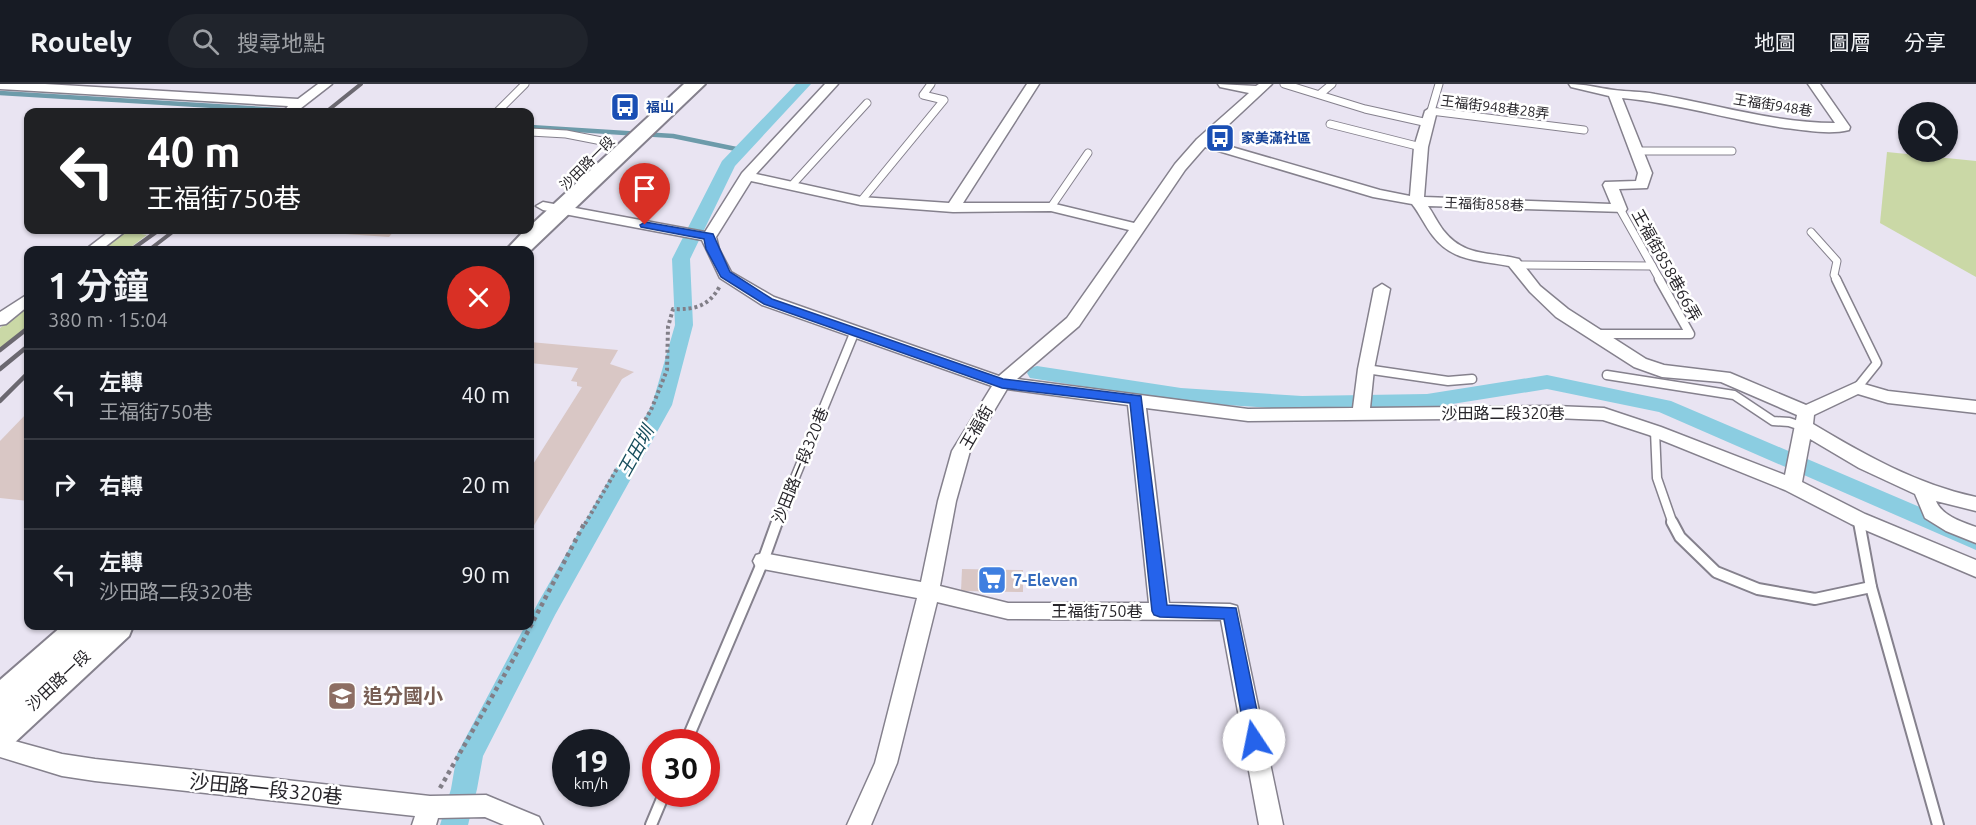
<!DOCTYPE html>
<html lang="zh-TW">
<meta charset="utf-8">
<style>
body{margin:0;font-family:Ubuntu,"Noto Sans TC",sans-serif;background:#20242c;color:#f1f3f6;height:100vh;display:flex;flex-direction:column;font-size:22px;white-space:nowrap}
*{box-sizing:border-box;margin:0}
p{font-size:20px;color:#9ea1a6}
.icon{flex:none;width:33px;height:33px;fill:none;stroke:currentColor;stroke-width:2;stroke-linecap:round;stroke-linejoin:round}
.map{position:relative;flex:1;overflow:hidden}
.drawer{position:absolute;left:24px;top:162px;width:510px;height:384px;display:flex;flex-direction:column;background:#171b24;border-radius:12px;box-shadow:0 2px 4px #0004}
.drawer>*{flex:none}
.top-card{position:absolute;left:24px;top:24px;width:510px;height:126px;border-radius:12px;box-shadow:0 2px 4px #0004;background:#202124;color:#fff;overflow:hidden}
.buttons{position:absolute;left:1898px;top:18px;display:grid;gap:12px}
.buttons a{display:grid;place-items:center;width:60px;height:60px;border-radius:50%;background:#171b24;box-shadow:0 2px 4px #0004;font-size:30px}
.speed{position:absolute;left:552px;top:645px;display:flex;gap:12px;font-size:30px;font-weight:700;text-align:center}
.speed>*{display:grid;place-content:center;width:78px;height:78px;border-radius:50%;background:#171b24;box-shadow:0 2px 4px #0004;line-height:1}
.speed small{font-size:15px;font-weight:400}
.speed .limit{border:9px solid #d22;background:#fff;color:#111}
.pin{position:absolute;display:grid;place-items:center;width:51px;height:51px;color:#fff;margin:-62px -26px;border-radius:50% 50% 50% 0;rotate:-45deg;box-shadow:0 0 6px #0007}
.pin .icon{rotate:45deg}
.me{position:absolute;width:66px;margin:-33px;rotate:349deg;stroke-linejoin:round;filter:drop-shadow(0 0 4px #0008)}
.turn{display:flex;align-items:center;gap:21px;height:126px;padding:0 24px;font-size:27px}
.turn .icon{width:78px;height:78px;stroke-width:2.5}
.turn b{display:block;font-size:42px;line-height:51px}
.round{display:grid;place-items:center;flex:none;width:63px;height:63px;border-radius:32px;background:#20242c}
.headline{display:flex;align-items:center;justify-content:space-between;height:102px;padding:0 24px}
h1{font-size:36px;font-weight:600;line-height:45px}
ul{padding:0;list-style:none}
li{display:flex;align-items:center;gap:18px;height:90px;padding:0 24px;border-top:2px solid #363941}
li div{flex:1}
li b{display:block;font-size:22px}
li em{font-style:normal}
header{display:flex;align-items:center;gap:36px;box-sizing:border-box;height:84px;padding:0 30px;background:#171b24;border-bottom:2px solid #363941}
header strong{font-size:28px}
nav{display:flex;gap:33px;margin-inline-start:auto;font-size:21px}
.search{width:420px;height:54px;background:#20242c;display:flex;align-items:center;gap:15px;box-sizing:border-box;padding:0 21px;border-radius:33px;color:#9ea1a6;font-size:22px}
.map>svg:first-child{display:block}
.green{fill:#cad8a6}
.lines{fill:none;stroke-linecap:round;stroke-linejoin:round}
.stream{stroke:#6d9baa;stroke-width:4.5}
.canal{fill:#8bcde1;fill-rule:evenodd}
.building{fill:#d9c7c5}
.service-far2-casing{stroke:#85818d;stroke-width:9}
.service-far1-casing{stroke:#85818d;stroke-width:11}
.service-casing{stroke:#85818d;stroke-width:14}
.minor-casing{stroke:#85818d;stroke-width:3}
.primary-casing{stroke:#85818d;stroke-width:4}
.path-far1{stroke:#817e87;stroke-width:4;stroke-dasharray:3 3;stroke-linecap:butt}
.path{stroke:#817e87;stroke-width:4.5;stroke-dasharray:4 4;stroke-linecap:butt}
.service-far2{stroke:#fff;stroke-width:7}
.service-far1{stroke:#fff;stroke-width:8}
.service{stroke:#fff;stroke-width:10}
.minor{fill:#fff;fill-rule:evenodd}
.primary{fill:#fff;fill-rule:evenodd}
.rail-far1{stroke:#6b6870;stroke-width:4}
.rail{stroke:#6b6870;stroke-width:4.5}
.route{fill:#2563eb;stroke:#184099;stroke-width:1.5}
.labels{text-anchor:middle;stroke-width:5;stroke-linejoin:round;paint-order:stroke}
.far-street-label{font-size:14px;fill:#27252a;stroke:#fff}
.far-transit-label{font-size:14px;font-weight:bold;fill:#164399;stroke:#fff;text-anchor:start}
.street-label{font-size:16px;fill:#27252a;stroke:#fff}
.shop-label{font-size:16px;font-weight:bold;fill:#366cbe;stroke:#fff;text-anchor:start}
.water-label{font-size:18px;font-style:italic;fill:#174e5d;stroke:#fff}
.near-education-label{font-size:20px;font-weight:bold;fill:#785e54;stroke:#fff;text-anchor:start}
.near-street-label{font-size:20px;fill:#27252a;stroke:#fff}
</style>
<header>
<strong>Routely</strong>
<div class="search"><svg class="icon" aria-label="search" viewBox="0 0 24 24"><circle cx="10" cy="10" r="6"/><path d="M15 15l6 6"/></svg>搜尋地點</div>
<nav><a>地圖</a><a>圖層</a><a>分享</a></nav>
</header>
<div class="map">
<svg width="1976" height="741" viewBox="0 0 1976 741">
<rect width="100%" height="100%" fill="#e9e4f2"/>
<g class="green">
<path d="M1887,68L1976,77V193L1880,139Z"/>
<path d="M124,147L147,151L127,166H100Z"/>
<path d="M28,222V242L0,264V244Z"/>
</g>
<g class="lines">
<g class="stream">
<path d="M0,9L312,28"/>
<path d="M530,43L673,52L741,66"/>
</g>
<g class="canal">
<path d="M796,0H811L735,82L690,175L693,241L672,321L555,531L483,672L477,705L468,741H440L451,705L457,670L525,542H530V534L539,517L652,321L675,241L672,175L722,77Z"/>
<path d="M1037,282L1181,304L1302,312L1427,310L1547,291L1671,317L1976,447V466L1659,328L1547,305L1427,324L1302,326L1181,318L1030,294L1027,289L1030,284Z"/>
</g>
</g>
<g class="building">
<path d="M287,146H395L389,153Z"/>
<path d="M530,258L618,266L610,280L634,288L622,295L530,448V385L582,303L577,302V298L571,297L578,284L530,279Z"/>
<path d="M28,328V417L0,414V357Z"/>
<path d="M962,485L1023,486V508L961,507Z"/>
</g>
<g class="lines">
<g class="service-far2-casing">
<g id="service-far2">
<path d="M1284,0L1365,25L1428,39"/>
<path d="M1439,0L1431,27L1584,46"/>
<path d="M1320,10L1332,0"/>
<path d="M497,28L525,0"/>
<path d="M1330,40L1421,63"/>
<path d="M530,48L566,50L607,58"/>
<path d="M1635,67H1732"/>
<path d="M792,101L867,19"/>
<path d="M861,117L944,16L923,11L931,0"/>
<path d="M1051,123L1088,69"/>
<path d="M1620,125L1660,196"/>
<path d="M1811,148L1837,177L1834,191L1837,196"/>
<path d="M1517,181L1652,182"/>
</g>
</g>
<g class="service-far1-casing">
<g id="service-far1">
<path d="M1836,195L1877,279L1857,304"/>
<path d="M1596,250H1690L1659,195"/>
<path d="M1366,285L1448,297L1472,295"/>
<path d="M1607,291L1734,311L1773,337L1789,338L1804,343"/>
<path d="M1655,347L1657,394L1673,440"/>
<path d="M1858,435L1859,440"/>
<path d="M776,440L855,247"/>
</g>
</g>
<g class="service-casing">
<g id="service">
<path d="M1672,438L1680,453L1716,488L1758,505L1815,515L1871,503"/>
<path d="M1859,438L1871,503L1938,741"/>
<path d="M686,658L763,477L777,438"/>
<path d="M651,741L664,710"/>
</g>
</g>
<g class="minor-casing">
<g id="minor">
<path d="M0,0H45L298,15L318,0H332L296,28H286L285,26L288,22L0,5Z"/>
<path d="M825,0H838L756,90L861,113L949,119L1027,0H1039L963,119H1051L1134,139L1175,80L1197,55L1249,9L1220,3L1218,0L1256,2L1259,0H1272L1211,57L1380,106L1410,112L1414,63L1425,27L1431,23L1437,27L1428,63L1424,113L1611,120L1603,101L1605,98L1636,97L1638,89L1609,12L1571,3L1569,0C1585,0 1598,4 1614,6C1627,8 1641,7 1655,10C1715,20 1774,39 1835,39L1808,0H1820L1850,43L1849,46C1829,51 1805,46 1785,44C1730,36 1677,19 1622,14L1652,89L1647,104L1619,105L1627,125L1625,128L1428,122C1433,129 1437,138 1443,146C1465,174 1489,167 1519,175L1540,202L1568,225L1646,275L1664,281L1730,289L1806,321L1857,298L1888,307L1976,317V329L1888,319L1858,310L1814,331L1813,340C1865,371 1916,400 1976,413V427L1936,417C1942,432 1962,438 1976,443V459L1946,447L1925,434L1915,410L1859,384L1810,355L1802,398L1865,430L1976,476V493L1851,440L1785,406L1649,351L1603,336L1555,334L1248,337L1146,324L1169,519L1230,520L1237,522L1283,741H1259L1221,536L1008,535L937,518L897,679L871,741H847L875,679L917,514L763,485L756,483L753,477L756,471L763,469L921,498L938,417L952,367L992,302L762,221L720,194L702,156L543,126L536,122L543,118L705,148L742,89ZM1205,63L1373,113L1412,120C1420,130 1425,142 1433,152C1453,178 1479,176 1509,182L1530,208L1556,233L1634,283L1662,293L1721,298L1797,331L1785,391L1661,343L1604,324L1555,322L1370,324L1374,285L1390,205L1382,200L1374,205L1358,285L1353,324L1248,325L1017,295L1079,242L1185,86ZM751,97L861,121L953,128L1051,127L1129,146L1067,234L999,292L774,213L731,188L719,165L716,153ZM1007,305L1128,321L1149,519H1008L940,502L956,417L970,367Z"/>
<path d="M111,146H127L101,166H85Z"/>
<path d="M28,210V222L6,240L0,241V228Z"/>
<path d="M0,653L62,670L95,675L430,712L486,711L539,733L543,741H504L485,733L438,734L436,741H412L415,732L95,697L62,692L0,673Z"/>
</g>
</g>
<g class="primary-casing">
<g id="primary">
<path d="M684,0H705L530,167L506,166L525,146H530V142Z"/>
<path d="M62,542H133L129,552L12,661L0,666V596Z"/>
</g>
</g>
<path class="path-far1" d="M585,440L651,326L667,286L668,243L673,225C695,226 709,222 720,202"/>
<path class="path" d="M440,704L514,574L585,438"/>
<use href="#service-far2" class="service-far2"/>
<use href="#service-far1" class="service-far1"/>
<use href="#service" class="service"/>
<use href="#minor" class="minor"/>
<use href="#primary" class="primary"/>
<g class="rail-far1">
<path d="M326,28L361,0"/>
<path d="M131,166L159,146"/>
<path d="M149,166L175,146"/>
</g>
<g class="rail">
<path d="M0,266L28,244"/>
<path d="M0,285L28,262"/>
<path d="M0,317L28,289"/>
</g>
</g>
<path class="route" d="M645,138L713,150L730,188L772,215L1003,295L1141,312L1167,521L1236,524L1263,656L1260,661L1254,664L1248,661L1246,656L1224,535L1160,533L1154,531L1152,527L1130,319L1002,304L764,220L721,193L706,165L704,155L641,143L640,141Z"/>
<defs>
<g id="bus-square" transform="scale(1.5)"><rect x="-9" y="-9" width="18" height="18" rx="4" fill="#1a4fb4" stroke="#fff"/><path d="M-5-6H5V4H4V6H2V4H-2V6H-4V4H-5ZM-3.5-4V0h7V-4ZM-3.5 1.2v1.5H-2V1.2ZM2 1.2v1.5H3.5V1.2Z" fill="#fff"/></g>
<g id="supermarket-square" transform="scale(1.5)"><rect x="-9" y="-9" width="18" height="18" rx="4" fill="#3f7fe0" stroke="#fff"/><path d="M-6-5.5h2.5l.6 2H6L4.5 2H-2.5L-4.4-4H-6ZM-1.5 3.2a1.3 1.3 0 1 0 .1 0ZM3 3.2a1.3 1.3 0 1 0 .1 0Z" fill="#fff"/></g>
<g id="school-square" transform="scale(1.5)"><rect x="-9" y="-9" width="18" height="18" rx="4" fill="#8d6e63" stroke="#fff"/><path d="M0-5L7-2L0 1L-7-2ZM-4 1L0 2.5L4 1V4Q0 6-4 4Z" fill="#fff"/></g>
</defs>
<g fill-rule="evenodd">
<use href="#bus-square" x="625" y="23"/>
<use href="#bus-square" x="1220" y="54"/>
<use href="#supermarket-square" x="992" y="496"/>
<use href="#school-square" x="342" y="612"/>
</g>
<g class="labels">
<g class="far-street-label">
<text transform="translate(1773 21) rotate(9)" y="5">王福街948巷</text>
<text transform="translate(1495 23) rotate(7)" y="5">王福街948巷28弄</text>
<text transform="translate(587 79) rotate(-45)" y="5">沙田路一段</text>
<text transform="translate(1484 120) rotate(2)" y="5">王福街858巷</text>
</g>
<g class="far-transit-label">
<text x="646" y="28">福山</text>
<text x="1241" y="59">家美滿社區</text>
</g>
<g class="street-label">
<text transform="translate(1667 181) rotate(61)" y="6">王福街858巷66弄</text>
<text x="1503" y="335">沙田路二段320巷</text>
<text transform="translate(976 343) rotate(-60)" y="6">王福街</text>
<text transform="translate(800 381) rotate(-68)" y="6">沙田路一段320巷</text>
<text x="1097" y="533">王福街750巷</text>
<text transform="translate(58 596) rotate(-43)" y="6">沙田路一段</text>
</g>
<g class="shop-label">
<text x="1013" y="502">7-Eleven</text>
</g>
<g class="water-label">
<text transform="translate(636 367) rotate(-61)" y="6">王田圳</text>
</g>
<g class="near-education-label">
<text x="363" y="619">追分國小</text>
</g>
<g class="near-street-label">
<text transform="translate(266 705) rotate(6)" y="7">沙田路一段320巷</text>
</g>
</g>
</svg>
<div class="buttons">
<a><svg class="icon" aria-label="search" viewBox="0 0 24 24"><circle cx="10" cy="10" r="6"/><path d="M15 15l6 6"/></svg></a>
</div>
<div class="speed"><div>19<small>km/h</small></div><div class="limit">30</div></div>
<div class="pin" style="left:645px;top:141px;background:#d93025"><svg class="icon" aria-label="arrive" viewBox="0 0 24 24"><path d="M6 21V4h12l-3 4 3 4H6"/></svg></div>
<svg class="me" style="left:1254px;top:656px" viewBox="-20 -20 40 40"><circle r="19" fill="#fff"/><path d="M0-13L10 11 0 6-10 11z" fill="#2563eb"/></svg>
<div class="top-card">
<div class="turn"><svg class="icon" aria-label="left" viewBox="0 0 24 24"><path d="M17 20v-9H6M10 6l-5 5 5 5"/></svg><div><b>40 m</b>王福街750巷</div></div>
</div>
<section class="drawer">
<div class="headline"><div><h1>1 分鐘</h1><p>380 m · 15:04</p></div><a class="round" style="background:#d93025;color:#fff"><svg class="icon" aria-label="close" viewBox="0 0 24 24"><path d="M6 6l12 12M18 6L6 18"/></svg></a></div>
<ul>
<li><svg class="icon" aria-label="left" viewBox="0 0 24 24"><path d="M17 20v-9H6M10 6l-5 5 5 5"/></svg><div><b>左轉</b><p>王福街750巷</p></div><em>40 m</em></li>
<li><svg class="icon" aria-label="right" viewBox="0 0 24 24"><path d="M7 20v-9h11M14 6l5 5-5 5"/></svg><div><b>右轉</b></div><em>20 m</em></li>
<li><svg class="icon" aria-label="left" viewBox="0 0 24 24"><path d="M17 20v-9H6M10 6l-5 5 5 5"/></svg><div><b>左轉</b><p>沙田路二段320巷</p></div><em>90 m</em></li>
</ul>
</section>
</div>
